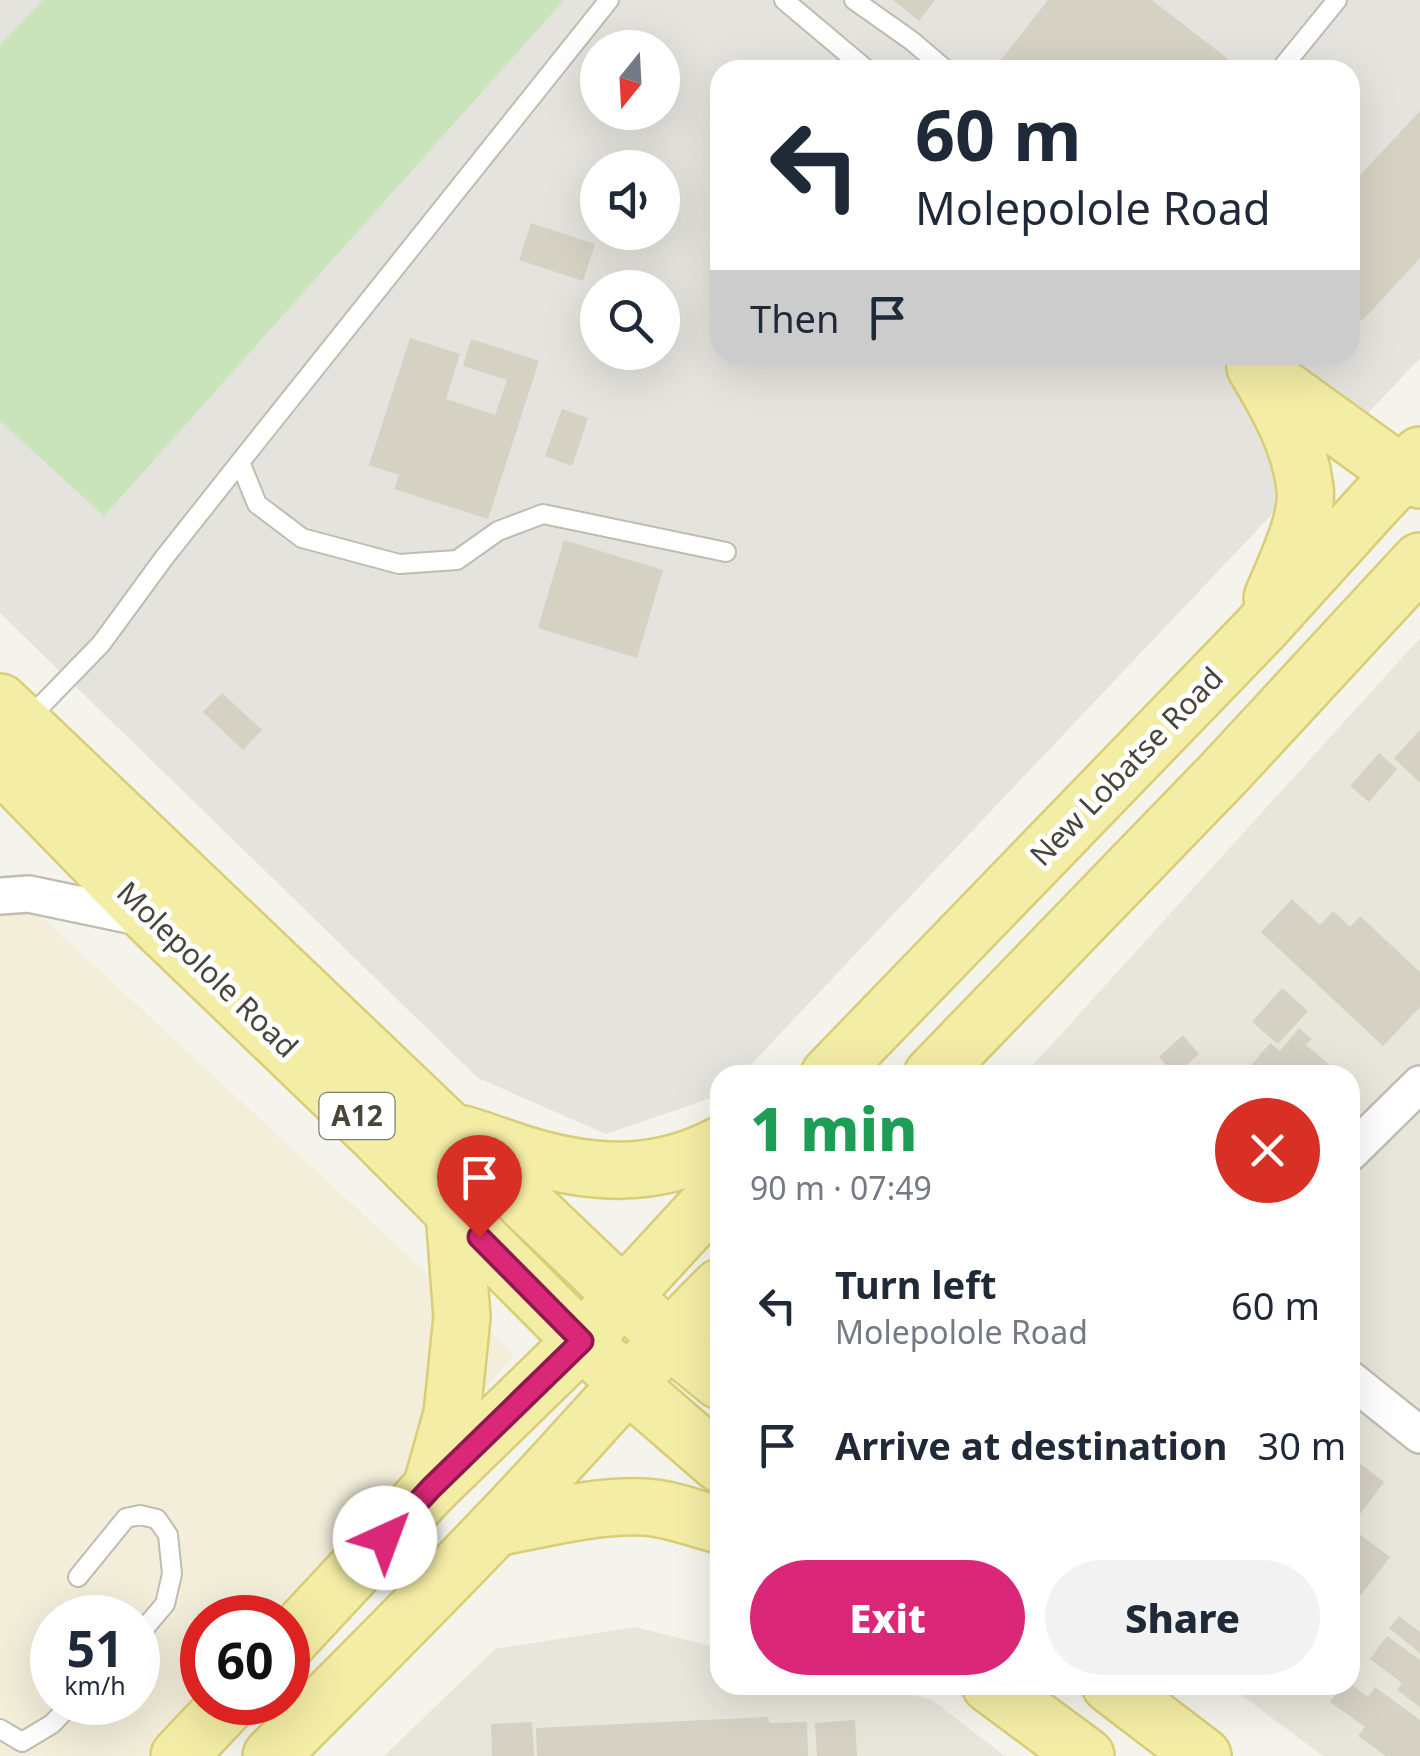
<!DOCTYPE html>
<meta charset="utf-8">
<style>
body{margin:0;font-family:"Noto Sans",sans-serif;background:#f2f2f3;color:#1f2937;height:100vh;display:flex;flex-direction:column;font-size:38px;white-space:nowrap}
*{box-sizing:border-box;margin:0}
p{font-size:32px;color:#747a83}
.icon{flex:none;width:55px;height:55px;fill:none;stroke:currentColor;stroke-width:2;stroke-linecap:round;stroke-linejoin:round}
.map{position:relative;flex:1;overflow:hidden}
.sheet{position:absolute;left:710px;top:1065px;width:650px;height:630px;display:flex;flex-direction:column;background:#fff;border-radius:30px;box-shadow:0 10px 40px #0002}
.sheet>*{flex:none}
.banner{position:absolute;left:710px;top:60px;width:650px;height:305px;border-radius:30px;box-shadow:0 10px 40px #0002;background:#fff;color:#1f2937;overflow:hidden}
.needle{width:65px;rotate:198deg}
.tools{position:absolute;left:580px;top:30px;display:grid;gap:20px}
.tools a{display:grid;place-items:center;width:100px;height:100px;border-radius:50%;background:#fff;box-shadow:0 10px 40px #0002;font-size:50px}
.speed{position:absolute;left:30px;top:1595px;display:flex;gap:20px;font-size:50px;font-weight:700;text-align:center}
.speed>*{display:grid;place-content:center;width:130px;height:130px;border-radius:50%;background:#fff;box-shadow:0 10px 40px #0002;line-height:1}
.speed small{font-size:25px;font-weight:400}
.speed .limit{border:15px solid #d22;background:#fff;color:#111}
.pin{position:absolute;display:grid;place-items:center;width:85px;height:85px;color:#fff;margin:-102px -42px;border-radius:50% 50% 50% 0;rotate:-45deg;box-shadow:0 0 10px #0007}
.pin .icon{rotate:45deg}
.me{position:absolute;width:110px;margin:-55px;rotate:43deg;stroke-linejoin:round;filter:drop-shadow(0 0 8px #0008)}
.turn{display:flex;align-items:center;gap:35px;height:210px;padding:0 40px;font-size:45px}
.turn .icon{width:130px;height:130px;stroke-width:2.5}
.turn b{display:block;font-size:70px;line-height:85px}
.then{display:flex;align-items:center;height:95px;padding:0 40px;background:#0003;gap:20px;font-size:38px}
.round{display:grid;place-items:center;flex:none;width:105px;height:105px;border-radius:52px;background:#f2f2f3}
.headline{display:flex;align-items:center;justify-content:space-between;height:170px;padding:0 40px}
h1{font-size:60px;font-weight:800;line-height:75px;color:#1e9e55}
.primary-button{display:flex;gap:20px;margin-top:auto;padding:20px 40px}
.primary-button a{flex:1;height:115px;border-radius:60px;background:#db2777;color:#fff;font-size:40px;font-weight:800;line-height:115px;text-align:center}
.primary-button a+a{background:#f2f2f3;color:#1f2937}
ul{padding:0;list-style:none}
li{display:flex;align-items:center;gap:30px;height:140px;padding:0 40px}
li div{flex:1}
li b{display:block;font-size:38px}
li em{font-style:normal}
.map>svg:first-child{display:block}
.residential{fill:#e8e6db}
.commercial{fill:#f3eeda;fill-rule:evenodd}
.industrial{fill:#e4e3dd;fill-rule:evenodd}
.green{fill:#c9e4ba}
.building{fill:#d5d1c3}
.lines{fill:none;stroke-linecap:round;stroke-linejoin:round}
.service-casing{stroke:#bfbdaf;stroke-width:22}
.minor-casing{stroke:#bfbdaf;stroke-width:40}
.primary-casing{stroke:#d8ce76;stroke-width:60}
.service{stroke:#fff;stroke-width:18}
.minor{stroke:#fff;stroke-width:35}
.primary{stroke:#f4eda6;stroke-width:55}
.route-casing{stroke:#8e194d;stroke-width:25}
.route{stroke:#db2777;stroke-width:18}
.labels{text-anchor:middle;stroke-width:10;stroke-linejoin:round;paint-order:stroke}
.shield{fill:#fff;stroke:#7f7e75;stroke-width:2.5}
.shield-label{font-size:28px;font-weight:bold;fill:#48463a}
.street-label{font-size:30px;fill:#48463a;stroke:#fff}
</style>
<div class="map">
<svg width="1420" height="1756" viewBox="0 0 1420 1756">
<rect width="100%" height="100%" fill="#f4f4ec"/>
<g class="residential">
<path d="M1420,638V1756H1323L1228,1685H1350V1075H1024Z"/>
<path d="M635,1627L720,1648V1685H871L932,1700L1005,1756H384L495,1649Z"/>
</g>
<path class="commercial" d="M0,878L514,1354L288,1628V1618H202V1702L181,1756H0ZM52,1618H138V1702H52Z"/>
<path class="industrial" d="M0,0H1420V358L741,1075H720V1095L606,1134L478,1078L0,613ZM598,48H662V112H598ZM720,70H1350V355H720ZM598,168H662V232H598ZM598,288H662V352H598Z"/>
<path class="green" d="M43,0H564L104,516L0,421V45Z"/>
<g class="building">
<path d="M893,0H935L919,21Z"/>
<path d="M1048,0H1152L1242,70H993Z"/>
<path d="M1420,111V258L1363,320L1350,321V186Z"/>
<path d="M531,223L595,244L583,281L519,260Z"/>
<path d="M410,338L460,354L446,399L495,415L507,380L463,366L471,339L539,361L488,519L394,489L399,475L369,465Z"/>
<path d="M562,409L588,418L572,466L545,456Z"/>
<path d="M564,540L663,570L637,658L538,628Z"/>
<path d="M222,693L262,730L243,750L203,712Z"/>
<path d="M1420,730V783L1394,758Z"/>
<path d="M1379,753L1397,769L1369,802L1350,786Z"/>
<path d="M1292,899L1320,925L1333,911L1350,927L1360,916L1420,972V1007L1383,1046L1261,932Z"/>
<path d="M1282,988L1308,1011L1278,1044L1252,1022Z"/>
<path d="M1299,1028L1312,1039L1306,1045L1332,1067L1324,1075H1243L1270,1043L1280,1051Z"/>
<path d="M1183,1035L1199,1054L1175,1075L1159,1057Z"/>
<path d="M1350,1456L1384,1482L1358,1517V1533L1390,1557L1358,1599L1350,1593Z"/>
<path d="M1399,1616L1420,1632V1653L1389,1628Z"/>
<path d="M1387,1636L1420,1660V1707L1397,1690L1402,1683L1370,1659Z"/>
<path d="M1343,1685H1352L1368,1697L1375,1687L1420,1720V1756H1386L1358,1736L1365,1727L1330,1702Z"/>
<path d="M768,1717L769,1723L807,1722L808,1756H537L536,1728Z"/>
<path d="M855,1720L857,1756H817L815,1723Z"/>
<path d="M532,1722L534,1756H492L491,1724Z"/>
</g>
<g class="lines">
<g class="service-casing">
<g id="service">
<path d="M784,0L867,70"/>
<path d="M854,0L912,41L946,70"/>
<path d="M1280,70L1337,0"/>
<path d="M240,462L257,504L302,538L399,564L457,560L498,531L543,514L726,552"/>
<path d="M28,719L101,644L164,558L240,462L609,0"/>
<path d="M78,1577L126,1518L140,1515L157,1519L168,1535L172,1574L165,1604L138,1636"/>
<path d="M0,1729L22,1742L52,1724L73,1702"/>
</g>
</g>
<g class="minor-casing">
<g id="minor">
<path d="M0,896L29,894L148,919"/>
<path d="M1350,1153L1420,1084"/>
<path d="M1350,1379L1420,1435"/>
</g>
</g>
<g class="primary-casing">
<g id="primary">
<path d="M1255,367C1277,403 1300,444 1305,488C1309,520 1284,568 1272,598"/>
<path d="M1265,375L1402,474L1420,480"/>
<path d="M0,702L668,1339L720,1381"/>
<path d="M0,763L154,921L377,1135L582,1341L629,1385L720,1464"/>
<path d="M829,1075L1260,629L1376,501L1420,455"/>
<path d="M932,1075L1224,773L1420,561"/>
<path d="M463,1134C484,1140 503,1148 523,1154C591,1175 655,1179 720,1145"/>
<path d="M432,1485L452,1414L462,1317L454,1212"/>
<path d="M495,1528C543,1519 594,1505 643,1507C670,1508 695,1519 720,1525"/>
<path d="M288,1642L431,1488L582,1341L720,1191"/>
<path d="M990,1685L1086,1756"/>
<path d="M1110,1685L1203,1756"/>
<path d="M179,1756L230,1702"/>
<path d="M271,1756C346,1680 422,1605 496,1527C572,1448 642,1364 720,1287"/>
</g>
</g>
<use href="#service" class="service"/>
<use href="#minor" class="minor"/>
<use href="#primary" class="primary"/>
</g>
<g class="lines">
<g class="route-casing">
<path id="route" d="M385,1538L431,1488L582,1341L479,1237"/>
</g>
<use href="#route" class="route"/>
</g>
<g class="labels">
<rect class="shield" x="319.5" y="1093" width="75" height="46" rx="8"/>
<g class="shield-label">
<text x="357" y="1126">A12</text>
</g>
<g class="street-label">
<text transform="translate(1127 767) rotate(-46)" y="10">New Lobatse Road</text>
<text transform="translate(207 970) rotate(44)" y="10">Molepolole Road</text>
</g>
</g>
</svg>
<div class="tools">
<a><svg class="needle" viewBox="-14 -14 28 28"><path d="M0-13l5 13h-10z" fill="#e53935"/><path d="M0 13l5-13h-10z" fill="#747a83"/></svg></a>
<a><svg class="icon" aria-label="sound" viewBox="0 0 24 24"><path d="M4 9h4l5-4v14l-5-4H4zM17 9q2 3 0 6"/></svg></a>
<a><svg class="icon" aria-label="search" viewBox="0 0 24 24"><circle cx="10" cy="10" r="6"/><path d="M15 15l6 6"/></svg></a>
</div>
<div class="speed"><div>51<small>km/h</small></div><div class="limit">60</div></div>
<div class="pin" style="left:479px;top:1237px;background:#d93025"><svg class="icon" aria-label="arrive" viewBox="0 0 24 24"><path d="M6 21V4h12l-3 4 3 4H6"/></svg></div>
<svg class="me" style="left:385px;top:1538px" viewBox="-20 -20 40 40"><circle r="19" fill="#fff"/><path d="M0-13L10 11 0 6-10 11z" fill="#db2777"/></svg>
<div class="banner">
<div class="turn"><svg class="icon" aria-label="left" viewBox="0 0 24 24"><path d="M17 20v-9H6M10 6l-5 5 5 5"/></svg><div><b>60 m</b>Molepolole Road</div></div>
<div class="then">Then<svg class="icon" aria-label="arrive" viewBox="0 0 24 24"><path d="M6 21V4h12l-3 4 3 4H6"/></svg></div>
</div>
<section class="sheet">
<div class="headline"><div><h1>1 min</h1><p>90 m · 07:49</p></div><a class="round" style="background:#d93025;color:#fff"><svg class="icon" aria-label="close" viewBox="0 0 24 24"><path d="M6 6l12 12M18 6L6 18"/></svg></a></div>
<ul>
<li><svg class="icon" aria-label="left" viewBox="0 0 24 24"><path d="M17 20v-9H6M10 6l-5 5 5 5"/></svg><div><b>Turn left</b><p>Molepolole Road</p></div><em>60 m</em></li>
<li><svg class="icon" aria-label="arrive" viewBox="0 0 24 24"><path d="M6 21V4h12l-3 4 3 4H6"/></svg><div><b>Arrive at destination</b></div><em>30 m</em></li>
</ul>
<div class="primary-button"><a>Exit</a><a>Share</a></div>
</section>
</div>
